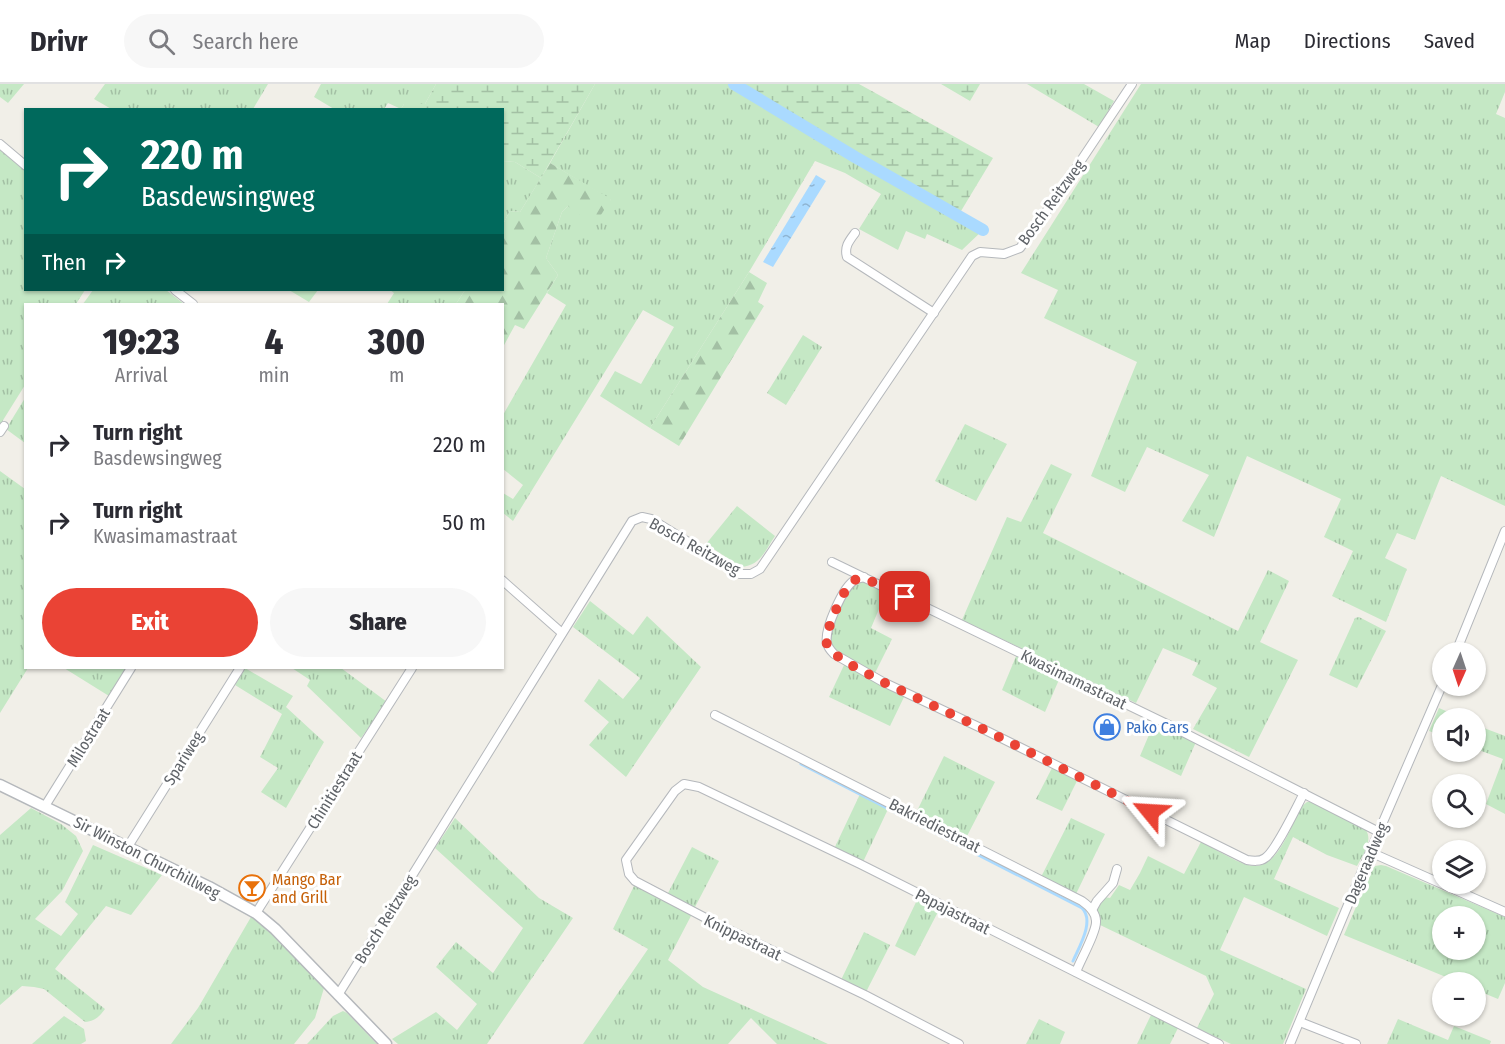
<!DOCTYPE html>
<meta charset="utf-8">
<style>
body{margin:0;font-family:"Fira Sans Condensed",sans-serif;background:#f7f7f7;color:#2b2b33;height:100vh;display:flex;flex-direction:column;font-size:22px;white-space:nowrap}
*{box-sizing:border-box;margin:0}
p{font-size:20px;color:#7c7c81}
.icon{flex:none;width:33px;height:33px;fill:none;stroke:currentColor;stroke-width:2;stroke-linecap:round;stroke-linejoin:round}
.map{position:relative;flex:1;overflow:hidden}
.panel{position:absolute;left:24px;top:219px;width:480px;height:366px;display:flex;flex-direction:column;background:#fff;border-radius:0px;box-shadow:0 2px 4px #0004}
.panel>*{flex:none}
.hud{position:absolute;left:24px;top:24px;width:480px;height:183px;border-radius:0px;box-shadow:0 2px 4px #0004;background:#00695c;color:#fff;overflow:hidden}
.needle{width:39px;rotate:183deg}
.buttons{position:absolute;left:1432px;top:558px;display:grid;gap:12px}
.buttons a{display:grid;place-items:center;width:54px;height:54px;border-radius:50%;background:#fff;box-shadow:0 2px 4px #0004;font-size:30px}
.pin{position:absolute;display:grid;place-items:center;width:51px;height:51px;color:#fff;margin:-26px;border-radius:12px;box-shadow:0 3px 9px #0006}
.me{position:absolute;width:66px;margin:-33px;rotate:297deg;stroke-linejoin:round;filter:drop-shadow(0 0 4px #0008)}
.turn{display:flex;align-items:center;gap:21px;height:126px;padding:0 18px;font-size:27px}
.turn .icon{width:78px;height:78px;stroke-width:2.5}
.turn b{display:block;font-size:42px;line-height:51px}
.then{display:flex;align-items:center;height:57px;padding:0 18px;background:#0003;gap:12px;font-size:22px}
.eta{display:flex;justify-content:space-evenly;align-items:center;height:102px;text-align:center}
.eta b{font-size:36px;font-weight:800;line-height:42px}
.action{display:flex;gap:12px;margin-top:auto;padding:12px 18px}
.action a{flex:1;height:69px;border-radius:36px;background:#ea4335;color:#fff;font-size:24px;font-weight:800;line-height:69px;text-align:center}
.action a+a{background:#f7f7f7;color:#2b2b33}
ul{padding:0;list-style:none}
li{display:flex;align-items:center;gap:18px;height:78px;padding:0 18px}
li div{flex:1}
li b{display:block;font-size:22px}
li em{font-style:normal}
header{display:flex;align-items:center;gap:36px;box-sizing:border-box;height:84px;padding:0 30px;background:#fff;border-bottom:2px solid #e1e1e2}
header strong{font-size:28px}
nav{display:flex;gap:33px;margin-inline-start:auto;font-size:21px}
.search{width:420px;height:54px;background:#f7f7f7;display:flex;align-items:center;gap:15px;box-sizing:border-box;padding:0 21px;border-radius:33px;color:#7c7c81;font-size:22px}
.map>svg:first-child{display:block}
.grass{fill:url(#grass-tufts);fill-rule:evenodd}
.forest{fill:url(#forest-firs)}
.wetland{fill:url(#wetland-marsh)}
.water{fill:url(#water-ripples)}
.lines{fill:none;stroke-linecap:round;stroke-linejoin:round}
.stream{stroke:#aadaff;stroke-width:3}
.canal{stroke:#aadaff;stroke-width:12}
.minor-casing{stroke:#b5b8bc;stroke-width:10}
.tertiary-casing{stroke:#b5b8bc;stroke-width:13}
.minor{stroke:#fff;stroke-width:8}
.tertiary{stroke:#fff;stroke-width:10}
.route{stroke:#ea4335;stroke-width:10;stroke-dasharray:0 18}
.labels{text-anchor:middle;stroke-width:6;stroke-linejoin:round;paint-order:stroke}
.street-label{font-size:16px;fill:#5f6368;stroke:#fff}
.shop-label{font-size:16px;fill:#366cbe;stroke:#fff;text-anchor:start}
.food-label{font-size:16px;fill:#c56008;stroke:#fff;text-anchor:start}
</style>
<header>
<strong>Drivr</strong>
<div class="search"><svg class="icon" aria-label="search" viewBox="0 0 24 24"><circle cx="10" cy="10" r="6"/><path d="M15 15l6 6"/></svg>Search here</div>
<nav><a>Map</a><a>Directions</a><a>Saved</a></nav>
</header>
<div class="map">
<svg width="1505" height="960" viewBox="0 0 1505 960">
<defs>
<pattern id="grass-tufts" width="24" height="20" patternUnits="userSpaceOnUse" patternTransform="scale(1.5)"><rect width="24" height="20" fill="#c5e8c5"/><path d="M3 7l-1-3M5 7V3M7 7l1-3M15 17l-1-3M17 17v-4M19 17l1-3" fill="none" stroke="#a3c0a4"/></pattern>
<pattern id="forest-firs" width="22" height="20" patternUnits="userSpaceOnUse" patternTransform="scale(1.5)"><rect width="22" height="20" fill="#c5e8c5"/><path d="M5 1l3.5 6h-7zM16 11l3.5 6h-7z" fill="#a3c0a4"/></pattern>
<pattern id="wetland-marsh" width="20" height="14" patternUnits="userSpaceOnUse" patternTransform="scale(1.5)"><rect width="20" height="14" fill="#c5e8c5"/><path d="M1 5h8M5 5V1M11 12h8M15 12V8" fill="none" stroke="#a3c0a4"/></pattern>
<pattern id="water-ripples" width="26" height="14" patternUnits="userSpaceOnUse" patternTransform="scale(1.5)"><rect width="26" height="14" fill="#aadaff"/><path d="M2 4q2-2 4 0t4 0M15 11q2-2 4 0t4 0" fill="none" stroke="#8eb4d2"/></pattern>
</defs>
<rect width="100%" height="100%" fill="#f1efe8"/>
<g class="grass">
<path d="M0,0H24L8,19L0,13Z"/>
<path d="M105,0H268L253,25L113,26L94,15Z"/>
<path d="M321,0H436L425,20H404L401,25L388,19L384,25H334L314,13Z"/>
<path d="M595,0H734L855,73L983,146L962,166L927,150L925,155L906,147L898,166L859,145L881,110L845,89L815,77L749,188L650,344L600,312L615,287L641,300L674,243L643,226L513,437L503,429V409L513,415L523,401L503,385V331L566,221L547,209L558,191L546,174L562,128L568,122L611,116L550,79Z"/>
<path d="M1027,0H1084L1114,17L1099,43Z"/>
<path d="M1141,0H1505V8L1496,30L1505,34V422L1441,392L1415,456L1397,449L1385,474L1407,485L1386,538L1332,512L1353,467L1324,453L1341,415L1247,372L1214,453L1182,437L1209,391L1147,363L1125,408L1091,392L1137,278L1044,234L1058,206L1021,189Z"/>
<path d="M0,66L25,87L26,206H85L76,220H26L25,301L0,341Z"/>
<path d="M503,77L515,78L541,94L520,128L510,127L503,140Z"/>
<path d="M93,206H166L184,220H83Z"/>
<path d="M289,206H318L309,218Z"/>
<path d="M390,206H465L456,220H387L394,209Z"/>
<path d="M803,251L822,263L786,321L767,309Z"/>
<path d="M25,314V359L6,345Z"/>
<path d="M965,340L1007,360L976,417L935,397Z"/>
<path d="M1051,380L1072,390L1043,449L1238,547L1268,486L1289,497L1260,558L1298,576L1249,673L1193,645L1217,604L1192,591L1198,579L1163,564L1136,619L962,536L1007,433L1021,438Z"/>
<path d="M0,387L25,405L26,584H28L0,629Z"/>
<path d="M737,422L775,452C765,467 760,482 741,483L706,460Z"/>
<path d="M866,497L887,506L871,544L892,555L874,591C861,583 841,576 832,563C823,548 845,511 854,499Z"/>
<path d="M590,517L633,551L647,532L701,583L626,693L589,661L609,638L584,617L599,595L623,615L640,594L573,543Z"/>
<path d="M1359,533L1386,547L1357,604L1329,591L1355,534Z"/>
<path d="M1017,570L1061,591L1045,628L1002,606Z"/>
<path d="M845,579L905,611L890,642L829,613Z"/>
<path d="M64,584H126L109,612Z"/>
<path d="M245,584L293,612L286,623L324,658L286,724L261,708L278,684L260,673L282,630L235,601Z"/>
<path d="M292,584H341L387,618L361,654L307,602L310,596Z"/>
<path d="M1439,624L1462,634H1443V652L1429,647Z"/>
<path d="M1154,639L1196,658L1181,692L1140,672Z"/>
<path d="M1476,641L1505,652V730L1486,720L1503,675L1476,665Z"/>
<path d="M944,672L995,698L966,754L916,729Z"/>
<path d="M1052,684L1077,697L1062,727L1036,715Z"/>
<path d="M861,708L889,723L863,778L834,765Z"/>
<path d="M1307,718H1311L1366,746C1373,758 1363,770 1357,782L1327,771L1293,753L1274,795L1339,824L1327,852L1244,813L1220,866L1306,905L1283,960H1231L1197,944L1214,910L1206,892L1098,840L1097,821L1104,813L1110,814L1119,801L1130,806L1140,789L1148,772L1184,790L1201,758C1249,782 1264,803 1292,742C1296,734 1299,723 1307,718Z"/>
<path d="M31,724L61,740L76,752L83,767L62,807L35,835L61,852L78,830L65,818L93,761L162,791L131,831L106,822L55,885L105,925C99,933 95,937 85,938L44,905L34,903L22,902L0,921V751Z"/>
<path d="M455,734L539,814L573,834L487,960H398L392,955L436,928L457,946L477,920L436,883L456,858L493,889L523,844L435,764Z"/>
<path d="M1071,734L1105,750L1076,810L1041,793Z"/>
<path d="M692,763L719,777L694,825L667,811Z"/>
<path d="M1381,781L1386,782L1505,833V899L1498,915L1476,906V898H1458L1344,851L1372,785L1375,782ZM1443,832H1476V866H1443Z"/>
<path d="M635,800L692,830L668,876L703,903L828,960H777L751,934L728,960H583L648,865L613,845Z"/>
<path d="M918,814L940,824L915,872L895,862Z"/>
<path d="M251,833L259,837L324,904L315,934L294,960H171L198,924Z"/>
<path d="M864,848L890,861L866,908L841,896Z"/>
<path d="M343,927L347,929L377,960H307L333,932Z"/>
<path d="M1151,931L1178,944L1170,960H1137Z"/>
<path d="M64,932L84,945L86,957L81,960H32Z"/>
<path d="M1039,935L1065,948L1060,960H1026Z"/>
<path d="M1398,935L1448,956L1454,942L1491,957L1490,960H1387Z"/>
</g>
<g class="forest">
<path d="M550,79L611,115L594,142L568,122L562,128L546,174L558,191L524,245L515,241L503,263L502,220H456L465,206H502L503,140L510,127L520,128Z"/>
<path d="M749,188L767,199L758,218L764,222L679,362L650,344Z"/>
</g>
<g class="wetland">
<path d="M436,0H595L541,94L515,78L503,77L502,26L401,25L404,20H425Z"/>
<path d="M734,0H859L993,74L958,132L855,73Z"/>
<path d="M941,0H980L970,17Z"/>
</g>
<path class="water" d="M816,91L826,97L773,183L763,178Z"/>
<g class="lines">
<path class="stream" d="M801,680L1082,824C1095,837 1079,863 1073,877"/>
<path class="canal" d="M734,0L855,73L983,146"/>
<g class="minor-casing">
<g id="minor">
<path d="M0,60L26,82"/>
<path d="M855,149C849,157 844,163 847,173L934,229"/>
<path d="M175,206L193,220"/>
<path d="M0,348L4,342"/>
<path d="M832,478L1167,640L1379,748"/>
<path d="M864,493C861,494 858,494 855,496C843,502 824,546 827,559C828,564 831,567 834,570L883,598L983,645L1247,776C1253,777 1260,778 1265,774C1276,767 1297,722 1304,709"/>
<path d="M502,496L562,549"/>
<path d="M1456,568L1505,447"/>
<path d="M715,631L1082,817C1089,822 1096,828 1096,837C1097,847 1080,877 1076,888"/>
<path d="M45,722L131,584"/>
<path d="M127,764L240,584"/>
<path d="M1370,768L1505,828"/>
<path d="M1092,826L1097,817L1113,799L1117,785"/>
<path d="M256,829L412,584"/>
<path d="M338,911L632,437L642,433L651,435L740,490H751L760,485L972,172L980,168L1004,170L1020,164L1056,114L1132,0"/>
<path d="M1300,938L1356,960"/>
<path d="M959,960L865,911L719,841L635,797L629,790L626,776L675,707L684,700L699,703L860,780L1219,960"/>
<path d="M1290,960L1370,768L1443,599"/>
</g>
</g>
<g class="tertiary-casing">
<path id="tertiary" d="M0,701L209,803L256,829L275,845L386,960"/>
</g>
<use href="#minor" class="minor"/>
<use href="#tertiary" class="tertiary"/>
</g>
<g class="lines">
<path class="route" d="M905,513L864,494L854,496L847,503L831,536L826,557L828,564L834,570L853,582L883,598L983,645L1150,728"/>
</g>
<defs>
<g id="shop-ring" transform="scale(1.35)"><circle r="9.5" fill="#fff" stroke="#3f7fe0" stroke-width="1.5"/><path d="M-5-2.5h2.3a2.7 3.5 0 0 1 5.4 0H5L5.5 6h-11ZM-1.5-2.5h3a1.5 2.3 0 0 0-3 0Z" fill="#3f7fe0"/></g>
<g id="bar-ring" transform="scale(1.35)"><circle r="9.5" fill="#fff" stroke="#e8710a" stroke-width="1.5"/><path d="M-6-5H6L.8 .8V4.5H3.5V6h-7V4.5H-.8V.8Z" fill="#e8710a"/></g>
</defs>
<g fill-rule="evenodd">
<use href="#shop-ring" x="1107" y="643"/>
<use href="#bar-ring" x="252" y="804"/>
</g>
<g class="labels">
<g class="street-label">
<text transform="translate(1051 118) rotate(-54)" y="6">Bosch Reitzweg</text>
<text transform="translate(695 462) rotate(29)" y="6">Bosch Reitzweg</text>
<text transform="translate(1074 595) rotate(26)" y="6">Kwasimamastraat</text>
<text transform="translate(88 653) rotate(-58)" y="6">Milostraat</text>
<text transform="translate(183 674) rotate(-58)" y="6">Spariweg</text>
<text transform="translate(334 706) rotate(-58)" y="6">Chinitiestraat</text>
<text transform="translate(935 741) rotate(27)" y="6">Bakriediestraat</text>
<text transform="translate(147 773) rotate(27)" y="6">Sir Winston Churchillweg</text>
<text transform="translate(1366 779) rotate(-67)" y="6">Dageraadweg</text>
<text transform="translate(953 827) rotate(27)" y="6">Papajastraat</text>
<text transform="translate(385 835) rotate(-58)" y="6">Bosch Reitzweg</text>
<text transform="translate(743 853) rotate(26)" y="6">Knippastraat</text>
</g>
<g class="shop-label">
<text x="1126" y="649">Pako Cars</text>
</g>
<g class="food-label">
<text x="272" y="801">Mango Bar<tspan x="272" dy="18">and Grill</tspan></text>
</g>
</g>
</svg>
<div class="buttons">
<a><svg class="needle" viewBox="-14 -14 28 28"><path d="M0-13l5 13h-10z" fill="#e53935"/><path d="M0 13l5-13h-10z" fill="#7c7c81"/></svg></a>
<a><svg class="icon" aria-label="sound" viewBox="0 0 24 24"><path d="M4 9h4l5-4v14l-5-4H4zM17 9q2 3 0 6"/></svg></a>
<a><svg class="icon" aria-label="search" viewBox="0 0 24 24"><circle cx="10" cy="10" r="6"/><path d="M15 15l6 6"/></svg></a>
<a><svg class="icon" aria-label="layers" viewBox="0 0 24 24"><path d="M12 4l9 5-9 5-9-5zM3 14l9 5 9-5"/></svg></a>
<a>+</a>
<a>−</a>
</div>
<div class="pin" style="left:905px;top:513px;background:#d93025"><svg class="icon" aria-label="arrive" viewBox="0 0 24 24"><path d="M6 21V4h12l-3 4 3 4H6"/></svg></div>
<svg class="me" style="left:1150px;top:728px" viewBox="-20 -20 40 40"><path d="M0-17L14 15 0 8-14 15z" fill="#ea4335" stroke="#fff" stroke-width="4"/></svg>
<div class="hud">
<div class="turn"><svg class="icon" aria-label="right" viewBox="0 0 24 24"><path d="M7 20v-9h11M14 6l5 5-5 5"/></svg><div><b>220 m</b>Basdewsingweg</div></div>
<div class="then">Then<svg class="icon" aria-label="right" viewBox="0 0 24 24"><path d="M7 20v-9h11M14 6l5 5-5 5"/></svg></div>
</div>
<section class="panel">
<div class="eta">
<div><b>19:23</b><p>Arrival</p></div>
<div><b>4</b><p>min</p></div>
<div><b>300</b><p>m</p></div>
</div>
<ul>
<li><svg class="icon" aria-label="right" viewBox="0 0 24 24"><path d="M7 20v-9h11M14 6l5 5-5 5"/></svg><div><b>Turn right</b><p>Basdewsingweg</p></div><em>220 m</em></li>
<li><svg class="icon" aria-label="right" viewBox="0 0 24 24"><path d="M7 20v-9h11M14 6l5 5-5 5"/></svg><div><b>Turn right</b><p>Kwasimamastraat</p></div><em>50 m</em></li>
</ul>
<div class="action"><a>Exit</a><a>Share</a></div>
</section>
</div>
